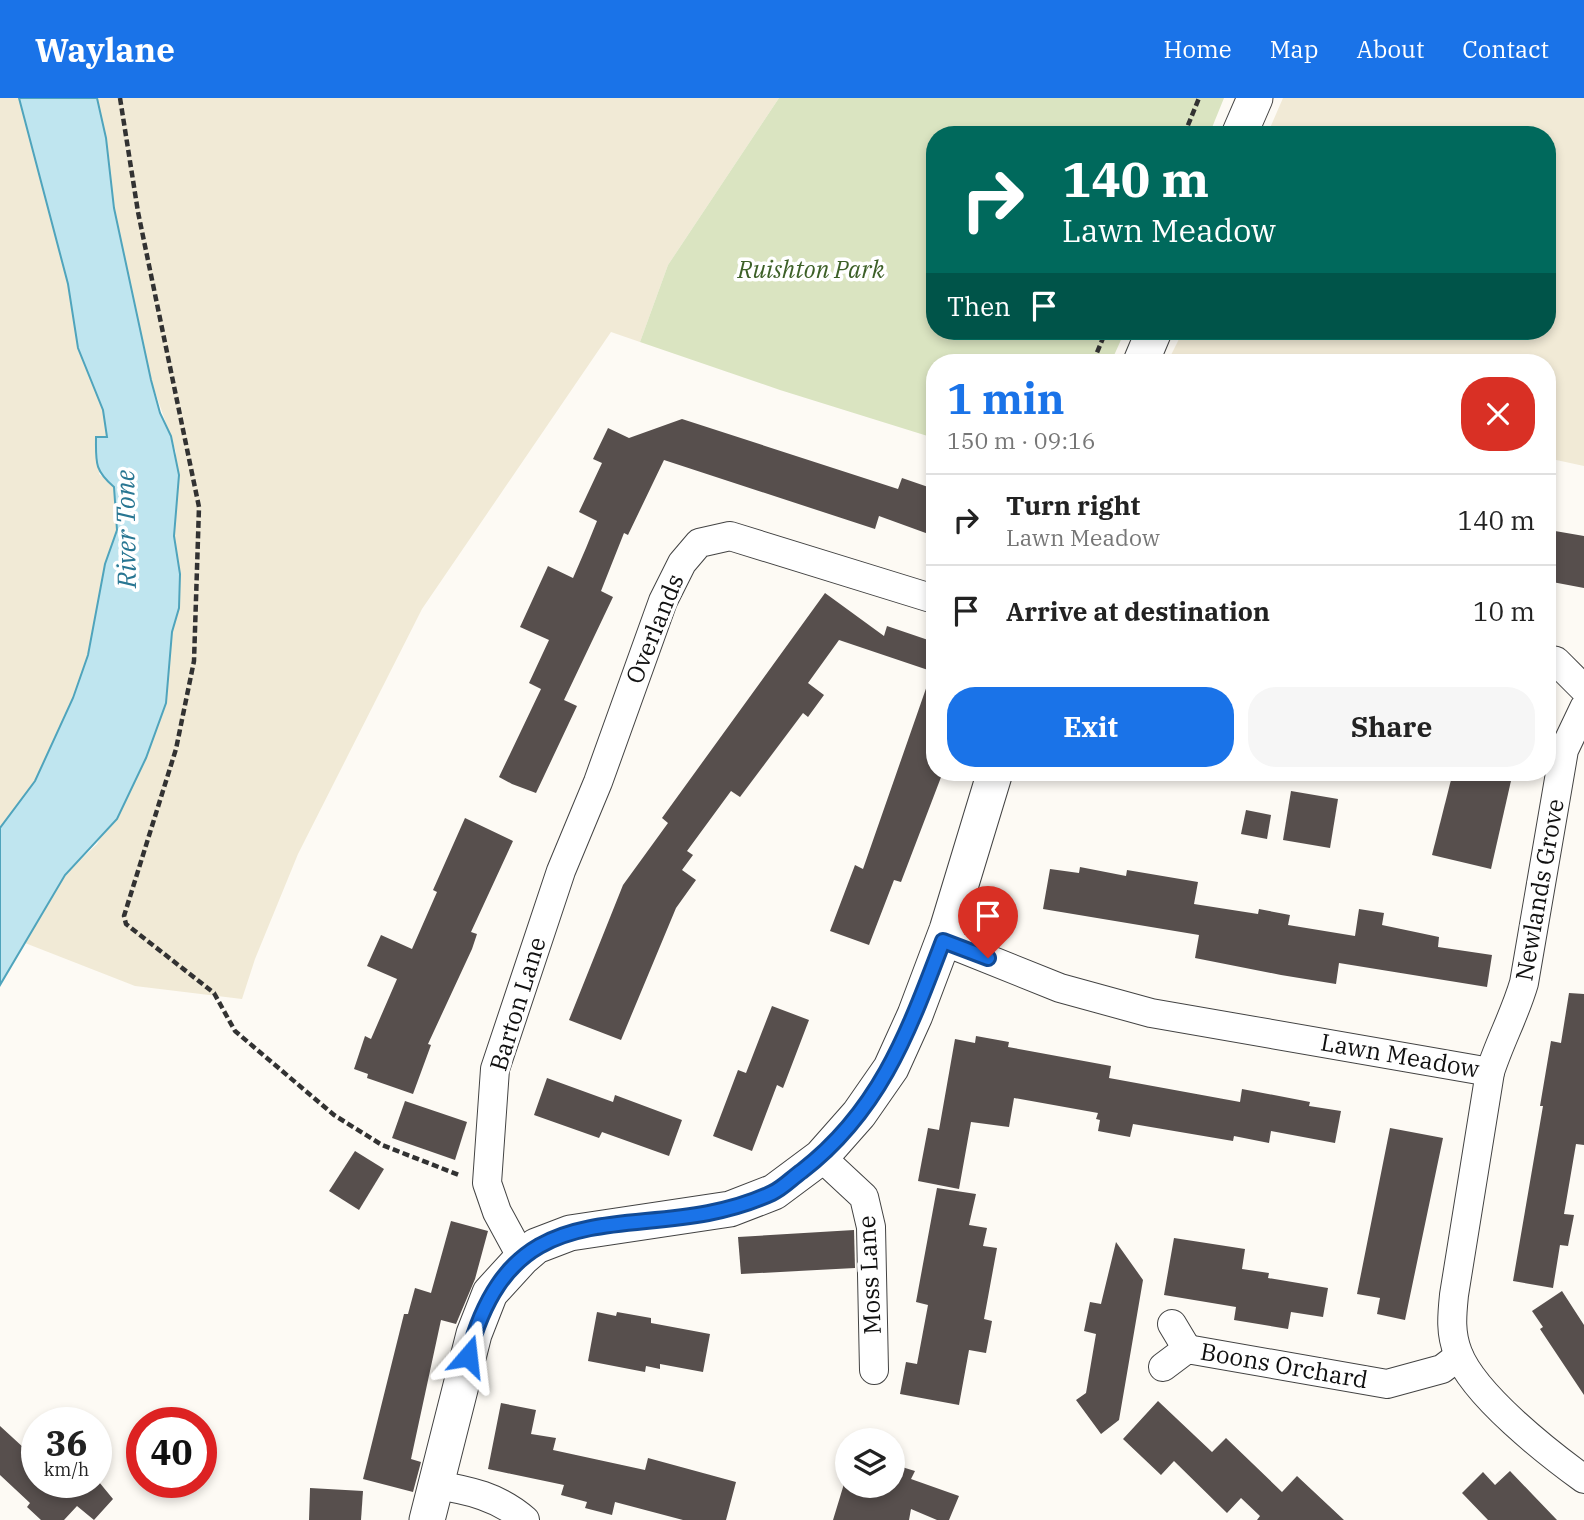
<!DOCTYPE html>
<meta charset="utf-8">
<style>
body{margin:0;font-family:"IBM Plex Serif",serif;background:#f6f6f6;color:#222;height:100vh;display:flex;flex-direction:column;font-size:26px;white-space:nowrap}
*{box-sizing:border-box;margin:0}
p{font-size:23px;color:#767676}
.icon{flex:none;width:38px;height:38px;fill:none;stroke:currentColor;stroke-width:2;stroke-linecap:round;stroke-linejoin:round}
.map{position:relative;flex:1;overflow:hidden}
.panel{position:absolute;left:926px;top:256px;width:630px;height:427px;display:flex;flex-direction:column;background:#fff;border-radius:28px;box-shadow:0 4px 10px #0003}
.panel>*{flex:none}
.guide{position:absolute;left:926px;top:28px;width:630px;height:214px;border-radius:28px;box-shadow:0 4px 10px #0003;background:#00695c;color:#fff;overflow:hidden}
.tools{position:absolute;left:835px;top:1330px;display:grid;gap:14px}
.tools a{display:grid;place-items:center;width:70px;height:70px;border-radius:50%;background:#fff;box-shadow:0 4px 10px #0003;font-size:35px}
.speed{position:absolute;left:21px;top:1309px;display:flex;gap:14px;font-size:35px;font-weight:700;text-align:center}
.speed>*{display:grid;place-content:center;width:91px;height:91px;border-radius:50%;background:#fff;box-shadow:0 4px 10px #0003;line-height:1}
.speed small{font-size:18px;font-weight:400}
.speed .limit{border:10px solid #d22;background:#fff;color:#111}
.pin{position:absolute;display:grid;place-items:center;width:60px;height:60px;color:#fff;margin:-72px -30px;border-radius:50% 50% 50% 0;rotate:-45deg;box-shadow:0 0 7px #0007}
.pin .icon{rotate:45deg}
.me{position:absolute;width:77px;margin:-38px;rotate:17deg;stroke-linejoin:round;filter:drop-shadow(0 0 5px #0008)}
.turn{display:flex;align-items:center;gap:24px;height:147px;padding:0 21px;font-size:32px}
.turn .icon{width:91px;height:91px;stroke-width:2.5}
.turn b{display:block;font-size:49px;line-height:60px}
.then{display:flex;align-items:center;height:66px;padding:0 21px;background:#0003;gap:14px;font-size:26px}
.round{display:grid;place-items:center;flex:none;width:74px;height:74px;border-radius:28px;background:#f6f6f6}
.headline{display:flex;align-items:center;justify-content:space-between;height:119px;padding:0 21px}
h1{font-size:42px;font-weight:800;line-height:52px;color:#1a73e8}
.action{display:flex;gap:14px;margin-top:auto;padding:14px 21px}
.action a{flex:1;height:80px;border-radius:28px;background:#1a73e8;color:#fff;font-size:28px;font-weight:800;line-height:80px;text-align:center}
.action a+a{background:#f6f6f6;color:#222}
ul{padding:0;list-style:none}
li{display:flex;align-items:center;gap:21px;height:91px;padding:0 21px;border-top:2px solid #e0e0e0}
li div{flex:1}
li b{display:block;font-size:26px}
li em{font-style:normal}
header{display:flex;align-items:center;gap:42px;box-sizing:border-box;height:98px;padding:0 35px;background:#1a73e8;color:#fff}
header strong{font-size:33px}
nav{display:flex;gap:38px;margin-inline-start:auto;font-size:24px}
.map>svg:first-child{display:block}
.farmland{fill:#f1ead6}
.green{fill:#dae4c1}
.water{fill:#bfe5ef;stroke:#4fa4bc;stroke-width:2}
.building{fill:#574f4d}
.lines{fill:none;stroke-linecap:round;stroke-linejoin:round}
.minor-casing{stroke:#434343;stroke-width:30}
.tertiary-casing{stroke:#434343;stroke-width:37}
.path{stroke:#323232;stroke-width:4.5;stroke-dasharray:7 3.5;stroke-linecap:butt}
.minor{stroke:#fff;stroke-width:28}
.tertiary{stroke:#fff;stroke-width:35}
.route-casing{stroke:#114b97;stroke-width:18}
.route{stroke:#1a73e8;stroke-width:12}
.labels{text-anchor:middle;stroke-width:7;stroke-linejoin:round;paint-order:stroke}
.park-label{font-size:24px;font-style:italic;fill:#3d6028;stroke:#fff}
.street-label{font-size:24px;fill:#101010;stroke:#fff}
.water-label{font-size:26px;font-style:italic;fill:#287692;stroke:#fff}
</style>
<header>
<strong>Waylane</strong>
<nav><a>Home</a><a>Map</a><a>About</a><a>Contact</a></nav>
</header>
<div class="map">
<svg width="1584" height="1422" viewBox="0 0 1584 1422">
<rect width="100%" height="100%" fill="#fdfaf4"/>
<g class="farmland">
<path d="M0,0H19L68,186L78,250L103,312L107,339L99,376L114,388L117,432L105,466L88,557L73,600L35,683L0,730Z"/>
<path d="M97,0H779L668,167L640,244L611,234L422,511L298,756L255,861L242,901L135,888L25,845L65,777L97,746L146,660L166,605L172,534L179,510L180,476L174,438L179,378L175,369L176,354L151,282L114,110L106,40Z"/>
<path d="M1283,0H1584V368L1547,360V264H1196L1171,257L1183,233H1547V37H1267Z"/>
</g>
<path class="green" d="M779,0H1224L1209,37H934V233H1125L1111,264H934V340L780,292L640,244L668,167Z"/>
<path class="water" d="M19,0H97L106,40L114,110L151,282L160,315L171,338L179,377L174,438L180,476L179,510L172,534L166,605L146,660L117,721L65,777L0,887V730L35,683L73,600L88,557L105,466L117,432L114,389C94,372 96,364 96,339H107L103,312L78,250L68,186Z"/>
<g class="building">
<path d="M682,321L898,391L902,380L934,391V438L879,418L875,431L664,362L628,437L624,435L601,493L613,499L564,602L577,608L536,695L512,686L499,679L541,591L529,585L549,542L520,529L548,468L573,480L586,450L597,423L579,414L602,365L593,361L608,330L629,340Z"/>
<path d="M1555,433L1584,438V490L1547,483V440L1553,441Z"/>
<path d="M825,495L884,538L887,528L934,544V574L839,542L808,585L824,597L808,619L803,615L740,699L731,693L687,753L693,757L682,772L696,782L676,810L621,942L569,922L623,787L668,725L662,720Z"/>
<path d="M930,579L934,580V674H943L901,784L894,782L869,847L830,833L855,767L863,771Z"/>
<path d="M1453,674H1513L1491,771L1432,757Z"/>
<path d="M1291,693L1338,701L1330,750L1283,742Z"/>
<path d="M1246,712L1271,717L1267,741L1241,736Z"/>
<path d="M465,720L513,743L471,834L477,836L472,851L428,946L431,947L413,996L367,980L368,976L354,971L365,938L371,941L397,881L367,868L381,837L412,851L437,794L433,792Z"/>
<path d="M1080,769L1126,778L1127,772L1198,784L1194,806L1258,816L1259,811L1290,817L1288,827L1355,838L1359,811L1384,815L1382,827L1439,839L1438,849L1492,857L1487,889L1339,865L1336,886L1281,877L1195,860L1199,837L1043,811L1050,771L1079,775Z"/>
<path d="M1569,895L1584,896V1047L1576,1046L1564,1116L1574,1117L1568,1148L1560,1147L1553,1190L1513,1183L1543,1008H1540L1551,943L1561,945Z"/>
<path d="M772,908L809,922L783,990L777,987L752,1053L713,1038L738,972L746,975Z"/>
<path d="M976,938L1009,944L1008,949L1111,968L1109,980L1240,1004L1242,991L1310,1004L1309,1008L1341,1013L1335,1045L1271,1033L1269,1045L1234,1038L1233,1043L1133,1026L1130,1039L1098,1033L1100,1022L1096,1021L1098,1015L1014,1000L1009,1029L971,1024L959,1091L918,1083L928,1030L939,1032L955,941L975,945Z"/>
<path d="M547,980L613,1004L615,997L682,1022L669,1058L602,1034L599,1040L534,1017Z"/>
<path d="M405,1003L467,1024L455,1062L392,1040Z"/>
<path d="M1390,1030L1443,1040L1405,1222L1377,1216L1380,1200L1357,1196Z"/>
<path d="M355,1053L384,1071L359,1112L329,1093Z"/>
<path d="M937,1090L976,1096L969,1127L987,1130L983,1148L997,1150L984,1221L992,1223L986,1255L969,1252L959,1307L900,1296L906,1264L917,1266L928,1207L916,1204Z"/>
<path d="M451,1123L488,1133L475,1181L456,1226L441,1222L411,1361L421,1364L413,1394L363,1381L404,1216H408L415,1190L431,1195Z"/>
<path d="M854,1132L855,1170L741,1176L738,1139Z"/>
<path d="M1174,1140L1245,1151L1242,1171L1269,1175L1268,1180L1328,1190L1323,1219L1291,1214L1288,1231L1234,1222L1236,1209L1164,1197Z"/>
<path d="M1116,1144L1143,1182L1119,1322L1101,1336L1076,1302L1086,1295L1096,1236L1084,1233L1090,1204L1101,1206Z"/>
<path d="M1562,1193L1584,1227V1297L1540,1231L1543,1229L1532,1213Z"/>
<path d="M597,1214L616,1218L617,1214L651,1220V1225L710,1236L703,1274L660,1266V1271L646,1268L645,1274L588,1263Z"/>
<path d="M1158,1303L1212,1354L1226,1340L1282,1394L1297,1378L1344,1422H1257L1260,1418L1241,1400L1227,1415L1174,1363L1161,1377L1123,1341Z"/>
<path d="M501,1305L536,1312L531,1336L556,1340L553,1352L645,1372L648,1360L736,1384L726,1422H683L615,1404L612,1417L585,1410L587,1404L561,1397L564,1387L488,1371Z"/>
<path d="M0,1328L37,1362V1384H99L113,1401L94,1422L77,1408L64,1422H41L27,1409L30,1405L0,1377Z"/>
<path d="M892,1366L915,1373L911,1381L959,1398L949,1422H937L911,1411L909,1422H833L847,1376V1388H892Z"/>
<path d="M1510,1373L1533,1397L1557,1422H1488L1462,1395L1483,1374L1495,1387Z"/>
<path d="M310,1390L363,1393L361,1422H309Z"/>
</g>
<g class="lines">
<g class="minor-casing">
<g id="minor">
<path d="M1547,561L1556,563L1584,591"/>
<path d="M943,843L1060,890L1151,915L1490,974L1454,1197C1452,1217 1450,1235 1458,1255C1474,1297 1548,1355 1584,1381"/>
<path d="M1490,974C1500,943 1515,916 1524,885L1564,652L1584,610"/>
<path d="M821,1059L864,1099L871,1129L874,1272"/>
<path d="M522,1160L497,1114L487,1085L495,971L561,773L598,684L663,503L682,465L699,445L730,438L934,501"/>
<path d="M1172,1226L1187,1251"/>
<path d="M1163,1269L1187,1251L1387,1286L1442,1271L1459,1258"/>
<path d="M435,1387C469,1392 499,1399 525,1422"/>
</g>
</g>
<g class="tertiary-casing">
<g id="tertiary">
<path d="M1239,37L1255,0"/>
<path d="M1141,264L1154,233"/>
<path d="M427,1422L474,1236L490,1195L522,1160L536,1148L570,1135L730,1111L774,1094L821,1059L859,1016L891,970L915,917L947,832L995,674"/>
</g>
</g>
<g class="path">
<path d="M120,0L138,114L199,409L194,563L176,651L124,818L126,826L214,895L235,933L334,1017L382,1047L459,1077"/>
<path d="M1184,37L1199,0"/>
<path d="M1093,264L1106,233"/>
</g>
<use href="#minor" class="minor"/>
<use href="#tertiary" class="tertiary"/>
</g>
<g class="lines">
<g class="route-casing">
<path id="route" d="M468,1258C516,1075 646,1154 772,1095C783,1090 792,1080 802,1073C881,1012 909,932 943,843L988,860"/>
</g>
<use href="#route" class="route"/>
</g>
<g class="labels">
<g class="park-label">
<text x="811" y="180">Ruishton Park</text>
</g>
<g class="street-label">
<text transform="translate(655 531) rotate(-68)" y="8">Overlands</text>
<text transform="translate(1540 792) rotate(-80)" y="8">Newlands Grove</text>
<text transform="translate(518 906) rotate(-73)" y="8">Barton Lane</text>
<text transform="translate(1400 958) rotate(10)" y="8">Lawn Meadow</text>
<text transform="translate(870 1177) rotate(-93)" y="8">Moss Lane</text>
<text transform="translate(1284 1268) rotate(10)" y="8">Boons Orchard</text>
</g>
<g class="water-label">
<text transform="translate(126 431) rotate(-91)" y="9">River Tone</text>
</g>
</g>
</svg>
<div class="tools">
<a><svg class="icon" aria-label="layers" viewBox="0 0 24 24"><path d="M12 4l9 5-9 5-9-5zM3 14l9 5 9-5"/></svg></a>
</div>
<div class="speed"><div>36<small>km/h</small></div><div class="limit">40</div></div>
<div class="pin" style="left:988px;top:860px;background:#d93025"><svg class="icon" aria-label="arrive" viewBox="0 0 24 24"><path d="M6 21V4h12l-3 4 3 4H6"/></svg></div>
<svg class="me" style="left:468px;top:1258px" viewBox="-20 -20 40 40"><path d="M0-17L14 15 0 8-14 15z" fill="#1a73e8" stroke="#fff" stroke-width="4"/></svg>
<div class="guide">
<div class="turn"><svg class="icon" aria-label="right" viewBox="0 0 24 24"><path d="M7 20v-9h11M14 6l5 5-5 5"/></svg><div><b>140 m</b>Lawn Meadow</div></div>
<div class="then">Then<svg class="icon" aria-label="arrive" viewBox="0 0 24 24"><path d="M6 21V4h12l-3 4 3 4H6"/></svg></div>
</div>
<section class="panel">
<div class="headline"><div><h1>1 min</h1><p>150 m · 09:16</p></div><a class="round" style="background:#d93025;color:#fff"><svg class="icon" aria-label="close" viewBox="0 0 24 24"><path d="M6 6l12 12M18 6L6 18"/></svg></a></div>
<ul>
<li><svg class="icon" aria-label="right" viewBox="0 0 24 24"><path d="M7 20v-9h11M14 6l5 5-5 5"/></svg><div><b>Turn right</b><p>Lawn Meadow</p></div><em>140 m</em></li>
<li><svg class="icon" aria-label="arrive" viewBox="0 0 24 24"><path d="M6 21V4h12l-3 4 3 4H6"/></svg><div><b>Arrive at destination</b></div><em>10 m</em></li>
</ul>
<div class="action"><a>Exit</a><a>Share</a></div>
</section>
</div>
